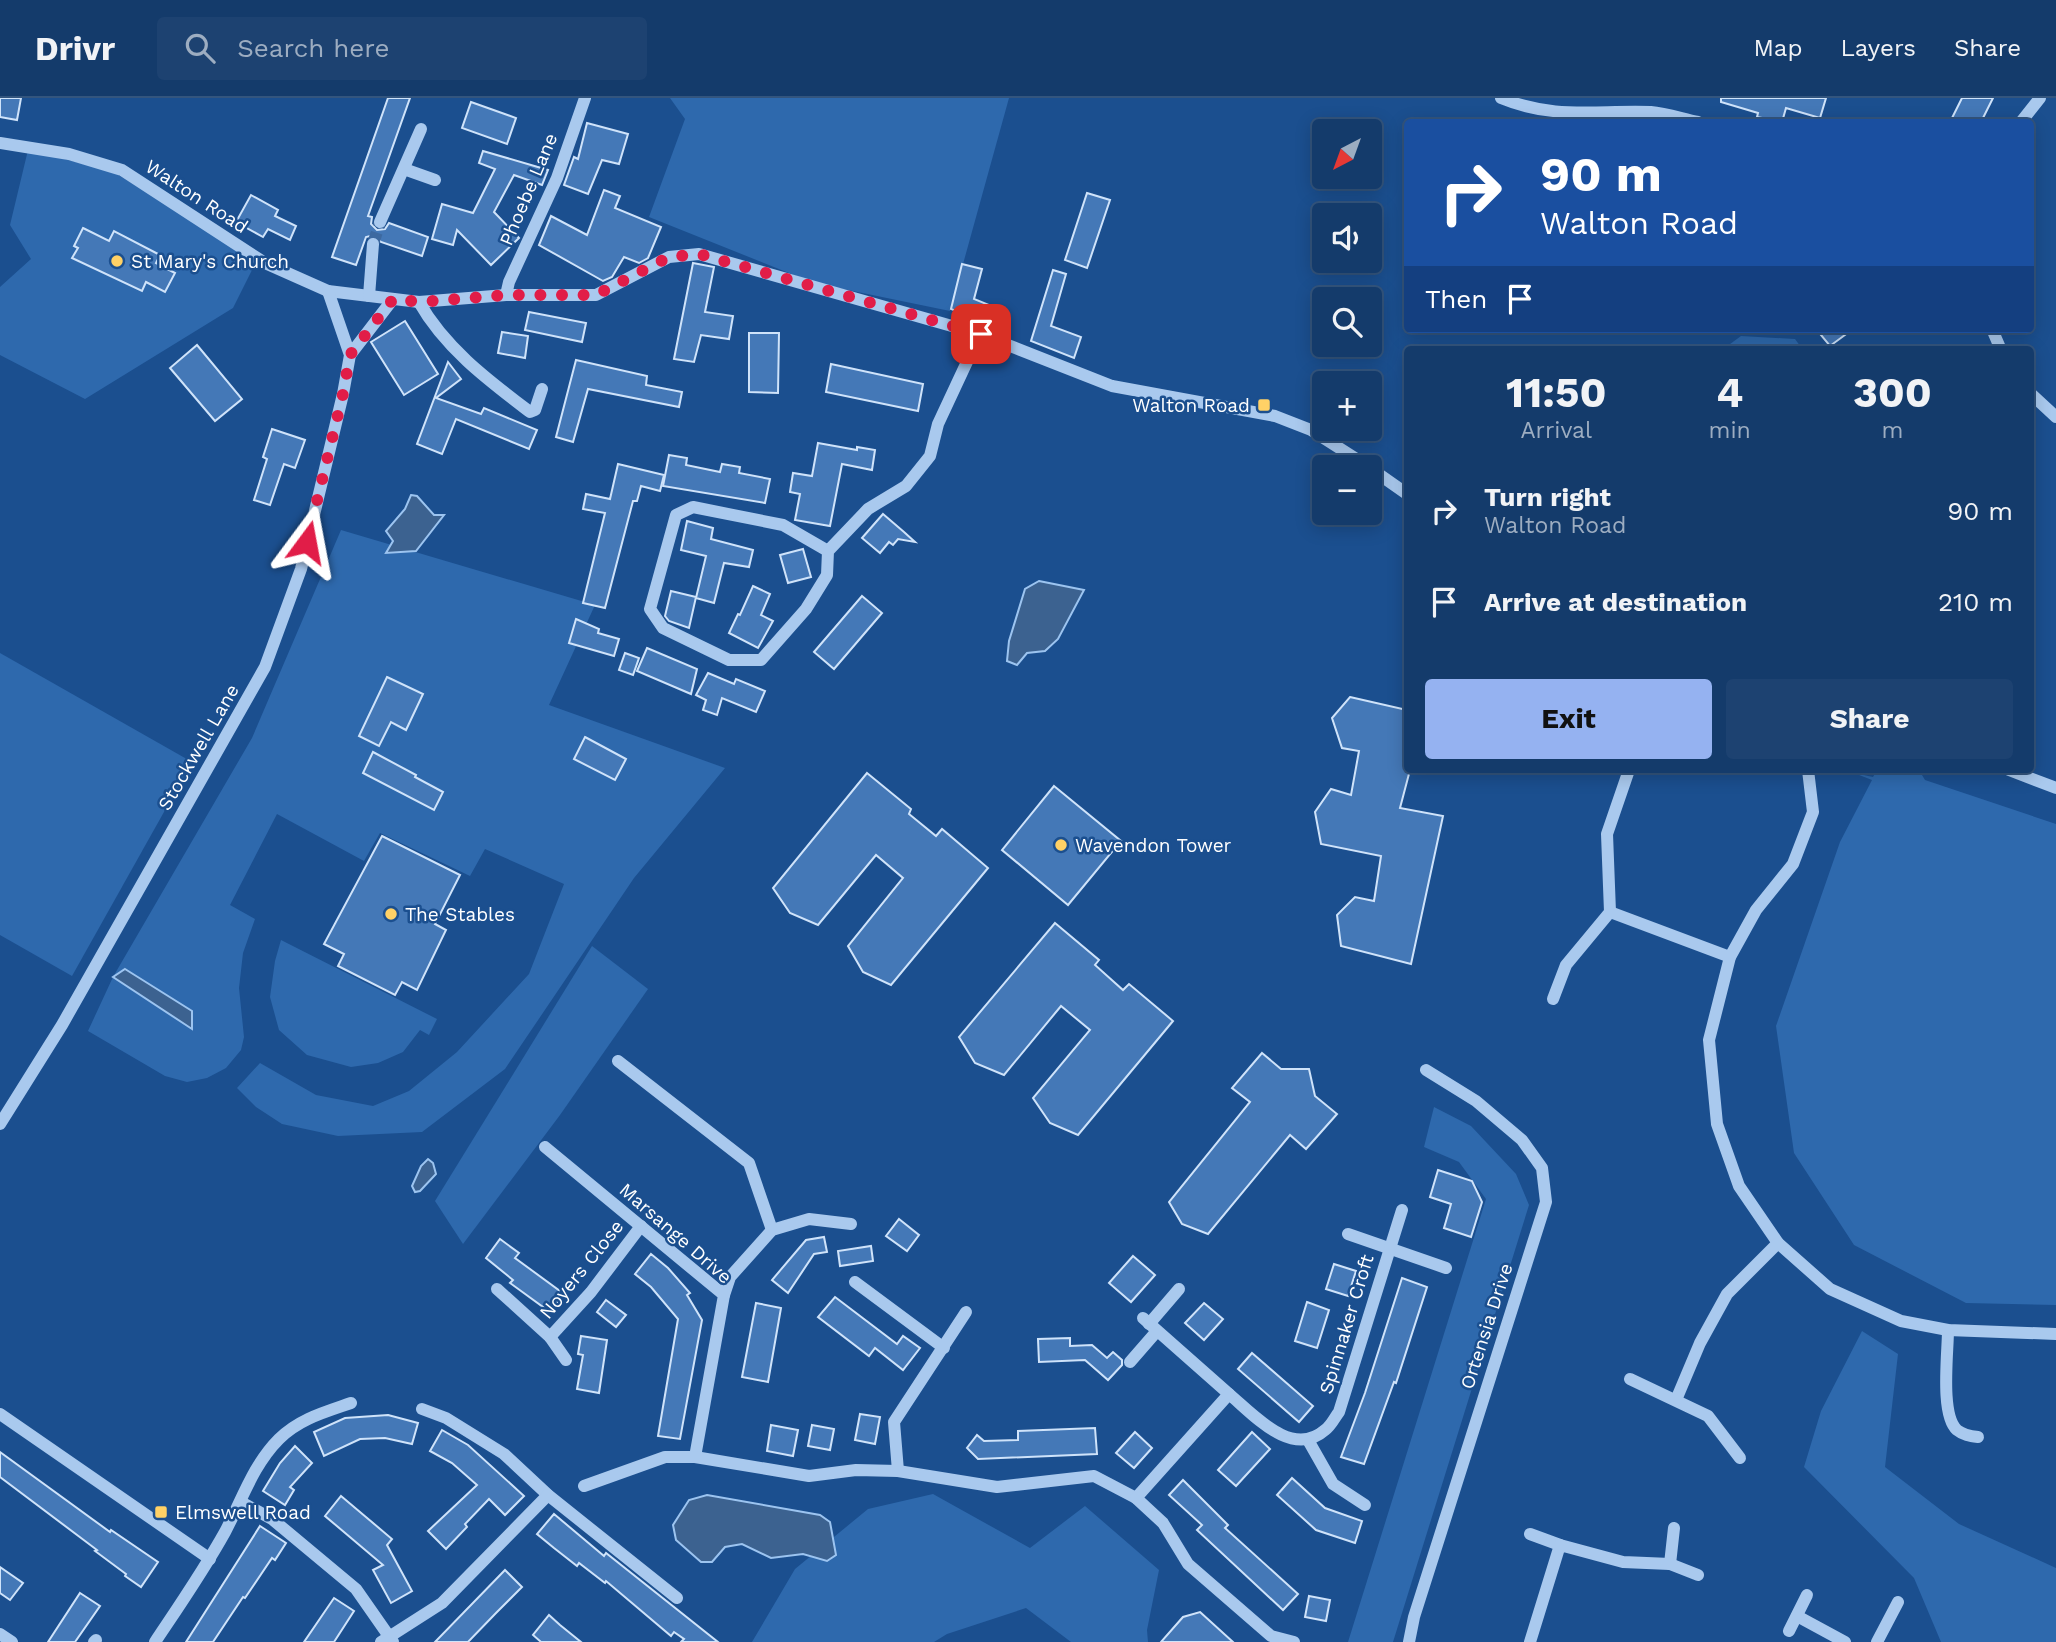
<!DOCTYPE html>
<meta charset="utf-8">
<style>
body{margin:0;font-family:"Work Sans",sans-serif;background:#1d4271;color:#f1f3f6;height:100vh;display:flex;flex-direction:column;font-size:26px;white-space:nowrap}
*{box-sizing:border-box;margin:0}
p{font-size:23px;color:#9dadc1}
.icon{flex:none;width:38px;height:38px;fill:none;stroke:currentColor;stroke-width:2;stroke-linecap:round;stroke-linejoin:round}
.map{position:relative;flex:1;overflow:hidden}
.panel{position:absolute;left:1404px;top:248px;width:630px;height:427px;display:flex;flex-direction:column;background:#143b6b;border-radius:7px;box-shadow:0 4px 18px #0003,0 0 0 2px #33557e}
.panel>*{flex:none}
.banner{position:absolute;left:1404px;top:21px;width:630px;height:214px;border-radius:7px;box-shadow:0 4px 18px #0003,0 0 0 2px #33557e;background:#1a4fa0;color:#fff;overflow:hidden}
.needle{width:46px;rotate:221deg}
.tools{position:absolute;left:1312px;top:21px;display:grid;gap:14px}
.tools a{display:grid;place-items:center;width:70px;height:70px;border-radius:7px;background:#143b6b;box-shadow:0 4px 18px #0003,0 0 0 2px #33557e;font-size:35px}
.pin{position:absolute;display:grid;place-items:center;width:60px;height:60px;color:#fff;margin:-30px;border-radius:14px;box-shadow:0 4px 10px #0006}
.me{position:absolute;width:77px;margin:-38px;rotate:13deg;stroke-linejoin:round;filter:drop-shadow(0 0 5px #0008)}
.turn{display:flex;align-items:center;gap:24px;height:147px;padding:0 21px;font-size:32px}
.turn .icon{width:91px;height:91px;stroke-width:2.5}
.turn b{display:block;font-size:49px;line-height:60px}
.then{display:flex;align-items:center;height:66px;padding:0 21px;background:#0003;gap:14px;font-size:26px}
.eta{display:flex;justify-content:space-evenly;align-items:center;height:119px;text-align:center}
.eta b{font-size:42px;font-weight:700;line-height:49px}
.button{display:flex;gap:14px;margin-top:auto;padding:14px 21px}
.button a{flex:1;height:80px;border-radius:7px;background:#95b2f1;color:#111;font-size:28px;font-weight:700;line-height:80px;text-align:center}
.button a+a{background:#1d4271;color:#f1f3f6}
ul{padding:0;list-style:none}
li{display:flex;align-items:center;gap:21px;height:91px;padding:0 21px}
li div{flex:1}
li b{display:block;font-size:26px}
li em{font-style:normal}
header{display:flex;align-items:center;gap:42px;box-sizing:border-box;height:98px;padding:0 35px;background:#143b6b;border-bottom:2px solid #33557e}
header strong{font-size:33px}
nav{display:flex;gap:38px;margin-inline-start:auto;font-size:24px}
.search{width:490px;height:63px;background:#1d4271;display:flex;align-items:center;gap:18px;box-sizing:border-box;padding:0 24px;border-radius:7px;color:#9dadc1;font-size:26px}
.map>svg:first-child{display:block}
.green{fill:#2e69ad}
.water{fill:#3c6290;stroke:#9cc4f0;stroke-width:2}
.building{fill:#4478b7;stroke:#cfe3fa;stroke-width:2}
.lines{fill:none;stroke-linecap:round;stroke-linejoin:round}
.minor-tunnel{stroke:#3d69a0;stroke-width:12;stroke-dasharray:12 6;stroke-linecap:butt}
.minor{stroke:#a9c9ee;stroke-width:12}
.route{stroke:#e11d48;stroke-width:12;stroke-dasharray:0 21.6}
.poi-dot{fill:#ffd166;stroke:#1b4f8f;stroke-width:2.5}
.labels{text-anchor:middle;stroke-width:5;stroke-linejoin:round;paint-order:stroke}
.street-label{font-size:19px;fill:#fff;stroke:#1b4f8f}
.poi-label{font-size:19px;fill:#fff;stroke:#1b4f8f;text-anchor:start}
</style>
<header>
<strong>Drivr</strong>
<div class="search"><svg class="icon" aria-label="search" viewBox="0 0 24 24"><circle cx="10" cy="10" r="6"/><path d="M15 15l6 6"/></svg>Search here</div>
<nav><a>Map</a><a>Layers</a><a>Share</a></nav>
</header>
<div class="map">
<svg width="2056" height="1544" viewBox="0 0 2056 1544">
<rect width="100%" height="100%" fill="#1b4f8f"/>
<g class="green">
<path d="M670,0H1009L950,213L814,185L649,119L685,21Z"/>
<path d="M28,52L112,73L257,162L233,210L85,301L0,257V189L31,161L10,127Z"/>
<path d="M1741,238L1795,241L1803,252H1722Z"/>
<path d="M341,432L595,507L549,607L725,670L634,780L505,971L422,1034L338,1038L282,1026L256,1009L237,990L260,965L316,997L373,1008L409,993L457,954L529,876L564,786L485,751L470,778L380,735L364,763L277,716L230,807L255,821L243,855L239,890L244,939L241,952L226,970L207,980L187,984L165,978L88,933L113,879L252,640Z"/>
<path d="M0,555L192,664L72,878L0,837Z"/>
<path d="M1877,672H1919L1925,682L2056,726V1207L1966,1205L1854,1147L1794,1055L1776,928L1840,744L1872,682L1854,675L1873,679Z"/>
<path d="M281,842L437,921L429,937L420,932L403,954L378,965L351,969L307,957L279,932L270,899L275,863Z"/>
<path d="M592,848L648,891L560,1017L463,1146L435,1103Z"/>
<path d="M1434,1009L1471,1028L1516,1076L1529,1107L1393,1544H1348L1486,1101L1459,1064L1424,1049Z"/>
<path d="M1862,1233L1898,1256L1885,1369L1959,1426L2056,1470V1544H1941L1914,1480L1804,1369L1821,1313Z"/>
<path d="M933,1396L1030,1450L1085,1408L1159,1472L1147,1532L1148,1544H1071L1026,1510L947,1536L934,1544H752L795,1471L868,1411Z"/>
</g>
<g class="water">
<path d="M411,397L417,398L434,417H444L416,453L386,455L393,443L386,433L405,411Z"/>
<path d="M1039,483L1084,492L1058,541L1045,553L1027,555L1017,567L1007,563L1009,543L1025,491Z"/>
<path d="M125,871L192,913V931L113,879Z"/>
<path d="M428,1061L433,1065L436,1076L420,1093L415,1094L412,1088L421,1068Z"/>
<path d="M707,1397L820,1417L830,1424L836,1457L827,1463L803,1456L771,1460L742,1446L725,1449L712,1464H701L676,1442L673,1427L689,1402Z"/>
</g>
<g class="building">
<path d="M0,0H21L17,22L0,19Z"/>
<path d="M388,0H410L368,118L372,119L371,126L377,132L385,131L389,125L428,139L422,158L381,144L374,137L366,139L356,167L332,159Z"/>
<path d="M1721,0H1826L1820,20L1786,10L1782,24L1757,19L1758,15L1721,4Z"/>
<path d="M1962,0H1993L1981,24H1950Z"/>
<path d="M471,4L516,20L507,46L462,30Z"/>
<path d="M587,25L628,36L619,66L602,62L588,96L564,87L574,59L578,61Z"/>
<path d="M483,53L548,72L542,87L514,77L494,114L519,140L491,167L457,132L453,147L432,141L442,106L473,115L495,71L479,65Z"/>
<path d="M604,92L620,98L615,110L661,129L648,160L639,165L624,159L612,179L603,183L539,147L551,118L587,137Z"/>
<path d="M1087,95L1110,102L1087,170L1065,162Z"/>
<path d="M251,97L278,112L275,118L296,128L290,142L268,131L263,139L236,124Z"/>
<path d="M83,130L109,143L114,133L160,157L156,165L175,175L165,194L146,184L142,193L72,160L78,150L74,148Z"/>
<path d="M693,165L714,169L705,214L733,218L729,241L701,237L694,264L674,261Z"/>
<path d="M962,166L982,171L974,201L1006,214L999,231L951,211Z"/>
<path d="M1053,172L1066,176L1051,228L1081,239L1074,260L1031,243Z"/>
<path d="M529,214L586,225L582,244L525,232Z"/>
<path d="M405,223L438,276L404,297L371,244Z"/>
<path d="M1816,231H1853L1830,248Z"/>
<path d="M502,234L528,238L525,260L498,255Z"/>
<path d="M749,235H779L778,295L749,294Z"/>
<path d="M197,247L242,301L215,323L170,270Z"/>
<path d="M576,262L647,278L646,287L682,294L679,309L588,291L573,344L556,339Z"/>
<path d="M448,264L461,281L436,300L481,316L484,310L537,332L529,351L456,321L442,356L417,346Z"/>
<path d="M831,266L923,286L918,313L826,294Z"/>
<path d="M272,331L305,342L295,370L284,366L270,407L254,402L267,361L263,359Z"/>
<path d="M818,345L857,352V349L875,352L872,372L842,366L830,428L795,422L800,396L790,394L793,375L812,378Z"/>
<path d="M669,357L687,360L686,367L720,374L722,366L740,369L739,375L770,381L765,405L663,388Z"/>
<path d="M618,366L664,377L660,393L641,388L637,403H633L605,510L583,505L605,415L583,411L586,396L610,401Z"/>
<path d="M883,416L904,434L915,444L898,441L893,447L889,444L880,455L862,440Z"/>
<path d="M687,423L713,430L711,441L753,452L749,469L724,465L714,505L696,500L706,458L681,452Z"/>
<path d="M803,451L811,479L788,485L780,457Z"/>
<path d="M753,488L770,496L761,517L773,523L758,550L729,535L738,516L740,517Z"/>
<path d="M671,493L696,499L689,530L669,523L665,518Z"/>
<path d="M862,498L882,515L834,571L814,554Z"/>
<path d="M576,521L599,531L598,535L619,541L614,558L569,545Z"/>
<path d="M647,550L697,571L691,596L637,573Z"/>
<path d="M625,555L639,560L633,577L619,572Z"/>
<path d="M708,575L734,586L736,581L765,593L756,614L722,600L717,617L703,612L706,602L696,597Z"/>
<path d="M387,579L423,596L406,632L391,624L379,648L359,638Z"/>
<path d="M1350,599L1407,612V672H1410L1400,710L1443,718L1411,866L1341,848L1337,817L1355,799L1374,803L1381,758L1321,746L1315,714L1331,691L1351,697L1359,653L1342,650L1332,620Z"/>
<path d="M585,639L626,661L615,682L574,661Z"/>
<path d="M373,654L416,677L415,679L443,694L434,712L363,675Z"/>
<path d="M867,675L911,711L909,716L936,738L942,731L988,770L891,887L863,874L848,848L903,780L876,757L818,827L790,815L773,790Z"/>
<path d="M1054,688L1121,743L1068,807L1002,752Z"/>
<path d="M382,738L460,777L435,826L446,832L417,892L402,884L395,897L338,868L344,856L324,846Z"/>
<path d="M1055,825L1099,862L1095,867L1123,892L1129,886L1173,923L1078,1037L1050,1025L1033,1000L1090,932L1061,908L1004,977L975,965L959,939Z"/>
<path d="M1262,955L1281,971H1309L1315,998L1337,1016L1306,1051L1290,1037L1208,1136L1182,1126L1169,1104L1250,1004L1232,990Z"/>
<path d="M1438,1072L1472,1083L1482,1104L1471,1139L1444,1130L1451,1106L1430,1099Z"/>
<path d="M899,1121L919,1137L907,1153L886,1138Z"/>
<path d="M824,1139L827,1154L814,1156L788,1195L772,1182L806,1142Z"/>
<path d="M500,1141L519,1155L515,1160L564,1196L550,1214L510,1185L513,1182L486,1160Z"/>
<path d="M871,1148L873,1163L840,1168L838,1153Z"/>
<path d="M651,1156L668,1170L690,1195L687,1197L702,1222L680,1341L658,1338L678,1221L651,1189L635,1176Z"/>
<path d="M1133,1158L1155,1177L1131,1204L1109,1185Z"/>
<path d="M1334,1166L1356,1173L1348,1198L1326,1191Z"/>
<path d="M1402,1180L1427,1189L1396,1285L1394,1284L1364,1366L1341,1359L1365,1295Z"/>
<path d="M835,1199L897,1246L903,1238L920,1250L903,1272L875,1250L869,1258L818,1219Z"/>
<path d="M606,1202L626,1217L616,1229L597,1214Z"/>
<path d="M1307,1204L1329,1212L1317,1250L1295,1243Z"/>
<path d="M756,1205L781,1210L768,1284L742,1279Z"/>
<path d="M1204,1205L1223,1221L1204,1242L1185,1225Z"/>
<path d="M581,1238L607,1242L599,1295L577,1291L583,1257L578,1256Z"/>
<path d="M1070,1240V1248L1092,1247L1107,1260L1113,1254L1122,1262V1267L1108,1282L1085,1262L1039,1264L1038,1241Z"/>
<path d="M1252,1255L1313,1308L1299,1324L1238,1271Z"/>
<path d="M860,1316L880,1319L875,1346L855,1342Z"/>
<path d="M388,1317L418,1325L412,1346L385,1340L360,1341L324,1358L314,1334L345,1320Z"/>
<path d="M771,1327L798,1332L793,1358L767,1353Z"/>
<path d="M812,1327L834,1331L830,1352L808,1348Z"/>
<path d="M1095,1330L1097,1356L978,1361L967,1350L977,1337L984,1343L1018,1342V1333Z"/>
<path d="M442,1332L468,1347L524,1398L505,1417L489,1401L465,1426L467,1429L446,1451L428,1433L477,1387L452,1365L430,1353Z"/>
<path d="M1135,1334L1152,1350L1134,1370L1116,1355Z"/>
<path d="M1252,1334L1270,1351L1236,1388L1218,1372Z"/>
<path d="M295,1348L312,1365L290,1389L294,1392L285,1407L263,1393L280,1365Z"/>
<path d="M0,1354L110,1434L111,1432L158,1464L141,1489L125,1478L126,1476L95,1453L97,1452L0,1379Z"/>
<path d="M1292,1380L1325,1410L1362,1423L1355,1445L1316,1432L1277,1397Z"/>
<path d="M1183,1382L1228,1427L1225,1430L1298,1496L1283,1512L1197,1432L1202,1427L1169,1397Z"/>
<path d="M341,1398L392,1441L387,1447L412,1493L391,1505L373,1472L383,1467L325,1418Z"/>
<path d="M554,1416L604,1458L606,1455L718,1544H681L684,1541L674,1534L671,1538L606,1483L605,1485L579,1465L577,1468L554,1450L537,1436Z"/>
<path d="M260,1428L286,1445L275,1462L272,1460L245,1500L243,1499L213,1544H186Z"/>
<path d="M0,1469L23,1485L10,1502L0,1495Z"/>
<path d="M505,1472L522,1489L496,1515L468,1544H435Z"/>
<path d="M80,1495L100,1508L75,1544H48Z"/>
<path d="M1309,1498L1330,1502L1326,1523L1305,1519Z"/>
<path d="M334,1500L354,1513L334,1544H304Z"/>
<path d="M1200,1514L1233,1544H1161L1183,1519Z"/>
<path d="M549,1517L560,1527L581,1544H541L533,1537Z"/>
</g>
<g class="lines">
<path class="minor-tunnel" d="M373,146L380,124"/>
<g class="minor">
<path d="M1501,0C1554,22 1596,12 1651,14C1666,15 1683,21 1698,24"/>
<path d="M2021,24L2040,0"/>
<path d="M0,45L69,56L122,72L265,165L328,193L419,204L506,197H596L669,159L699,156L980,236L1112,288L1275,318L1311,332L1369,369"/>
<path d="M404,71L435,82"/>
<path d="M380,124L421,31"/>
<path d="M506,197L509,184L557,80L585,0"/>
<path d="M369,198L373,146"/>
<path d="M419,204C445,250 488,282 530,314L535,312L542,291"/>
<path d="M1992,231L2001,252"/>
<path d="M350,257L393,201"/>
<path d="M2030,295L2056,319"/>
<path d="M1370,370L1407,396"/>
<path d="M828,453L783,427L693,409L676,417L650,511L663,530L729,562H761L806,511L827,477L828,453L868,411L906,388L930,358L938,326L980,236"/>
<path d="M1808,672L1813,714L1793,766L1756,812L1730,859L1709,942L1717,1026L1739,1088L1778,1145L1830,1191L1901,1223L1948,1232L2056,1236"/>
<path d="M2009,672L2056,690"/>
<path d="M1610,814L1730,859"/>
<path d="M1553,901L1566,867L1610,814L1607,736L1629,672"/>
<path d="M618,963L749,1065L772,1132"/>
<path d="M0,1026L62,927L265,569L301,471L343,296L350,257L328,193"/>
<path d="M545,1049L724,1197L695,1359"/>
<path d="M1348,1136L1446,1170"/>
<path d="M855,1184L944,1250"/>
<path d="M497,1191L550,1239L591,1194L641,1128"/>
<path d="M724,1197L730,1179L772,1132L809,1121L851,1126"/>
<path d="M1143,1220L1229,1296"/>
<path d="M1149,1226L1179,1191"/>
<path d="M1948,1232C1948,1255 1940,1317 1957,1332C1963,1337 1970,1338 1978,1339"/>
<path d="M550,1239L566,1262"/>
<path d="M1130,1264L1157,1233"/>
<path d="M1630,1281L1708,1318L1740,1360"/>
<path d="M1676,1302L1700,1245L1727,1196L1778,1145"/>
<path d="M422,1311L446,1320L504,1356L548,1397L677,1500"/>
<path d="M0,1316L210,1461"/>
<path d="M1308,1342L1333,1386L1365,1407"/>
<path d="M898,1373L894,1324L966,1214"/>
<path d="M584,1388L665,1359H695L809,1378L856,1372L898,1373L997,1389L1094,1378L1136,1400L1163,1425L1188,1466L1271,1538L1294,1544"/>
<path d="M1136,1400L1229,1296C1254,1317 1292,1361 1325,1332C1331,1328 1335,1319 1339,1314L1402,1112"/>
<path d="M241,1404L272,1421L356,1491L393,1544"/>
<path d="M1530,1436L1560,1447"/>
<path d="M1670,1466L1674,1430"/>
<path d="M1797,1518L1845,1544"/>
<path d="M1789,1533L1807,1497"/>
<path d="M0,1536L12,1544"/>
<path d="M94,1544L96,1542"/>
<path d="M155,1544C179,1508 204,1472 225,1434C242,1402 253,1367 279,1341C299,1321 325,1314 351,1305"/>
<path d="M381,1544L442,1505L548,1397"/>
<path d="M1409,1544L1414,1519L1546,1104L1542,1070L1522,1042L1476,1003L1426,972"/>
<path d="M1530,1544L1560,1447L1623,1464L1670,1466L1698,1477"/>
<path d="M1877,1544L1898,1504"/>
</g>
</g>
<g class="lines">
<path class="route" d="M307,444L343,296L350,257L393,201L419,204L506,197H596L669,159L699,156L981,236"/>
</g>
<g class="poi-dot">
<circle cx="117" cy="163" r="7"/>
<rect x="1257" y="300" width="14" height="14" rx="3.5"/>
<circle cx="1061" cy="747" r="7"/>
<circle cx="391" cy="816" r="7"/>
<rect x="154" y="1407" width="14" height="14" rx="3.5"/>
</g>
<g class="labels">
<g class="street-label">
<text transform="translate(528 91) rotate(-67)" y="7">Phoebe Lane</text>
<text transform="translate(197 98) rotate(33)" y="7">Walton Road</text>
<text transform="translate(198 649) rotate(-60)" y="7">Stockwell Lane</text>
<text transform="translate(676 1135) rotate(41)" y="7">Marsange Drive</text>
<text transform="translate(581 1171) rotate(-51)" y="7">Noyers Close</text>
<text transform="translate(1346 1226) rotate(-73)" y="7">Spinnaker Croft</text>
<text transform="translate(1486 1228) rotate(-72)" y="7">Ortensia Drive</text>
</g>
<g class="poi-label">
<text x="131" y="170">St Mary's Church</text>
<text x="1250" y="314" text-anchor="end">Walton Road</text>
<text x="1075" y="754">Wavendon Tower</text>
<text x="405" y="823">The Stables</text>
<text x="175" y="1421">Elmswell Road</text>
</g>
</g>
</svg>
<div class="tools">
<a><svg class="needle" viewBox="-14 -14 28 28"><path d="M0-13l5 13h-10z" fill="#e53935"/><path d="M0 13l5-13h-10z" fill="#9dadc1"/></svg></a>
<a><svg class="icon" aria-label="sound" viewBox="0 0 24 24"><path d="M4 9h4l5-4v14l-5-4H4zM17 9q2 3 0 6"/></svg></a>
<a><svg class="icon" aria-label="search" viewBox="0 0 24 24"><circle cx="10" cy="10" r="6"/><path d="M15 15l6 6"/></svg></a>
<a>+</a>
<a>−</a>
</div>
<div class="pin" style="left:981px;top:236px;background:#d93025"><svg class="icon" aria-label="arrive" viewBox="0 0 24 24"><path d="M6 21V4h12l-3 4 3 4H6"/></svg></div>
<svg class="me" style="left:307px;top:444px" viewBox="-20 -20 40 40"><path d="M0-17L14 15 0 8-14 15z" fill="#e11d48" stroke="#fff" stroke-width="4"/></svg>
<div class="banner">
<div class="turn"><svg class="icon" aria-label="right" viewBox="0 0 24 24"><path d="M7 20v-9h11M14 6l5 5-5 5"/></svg><div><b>90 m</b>Walton Road</div></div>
<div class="then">Then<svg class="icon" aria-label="arrive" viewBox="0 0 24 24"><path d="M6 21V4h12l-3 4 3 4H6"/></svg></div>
</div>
<section class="panel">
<div class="eta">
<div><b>11:50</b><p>Arrival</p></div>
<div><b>4</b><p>min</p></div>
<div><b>300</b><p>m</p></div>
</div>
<ul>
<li><svg class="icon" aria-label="right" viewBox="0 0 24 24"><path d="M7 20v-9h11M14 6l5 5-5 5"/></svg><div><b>Turn right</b><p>Walton Road</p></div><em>90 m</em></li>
<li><svg class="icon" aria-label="arrive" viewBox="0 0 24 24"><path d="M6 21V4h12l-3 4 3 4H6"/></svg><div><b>Arrive at destination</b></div><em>210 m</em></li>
</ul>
<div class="button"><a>Exit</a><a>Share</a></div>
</section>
</div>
